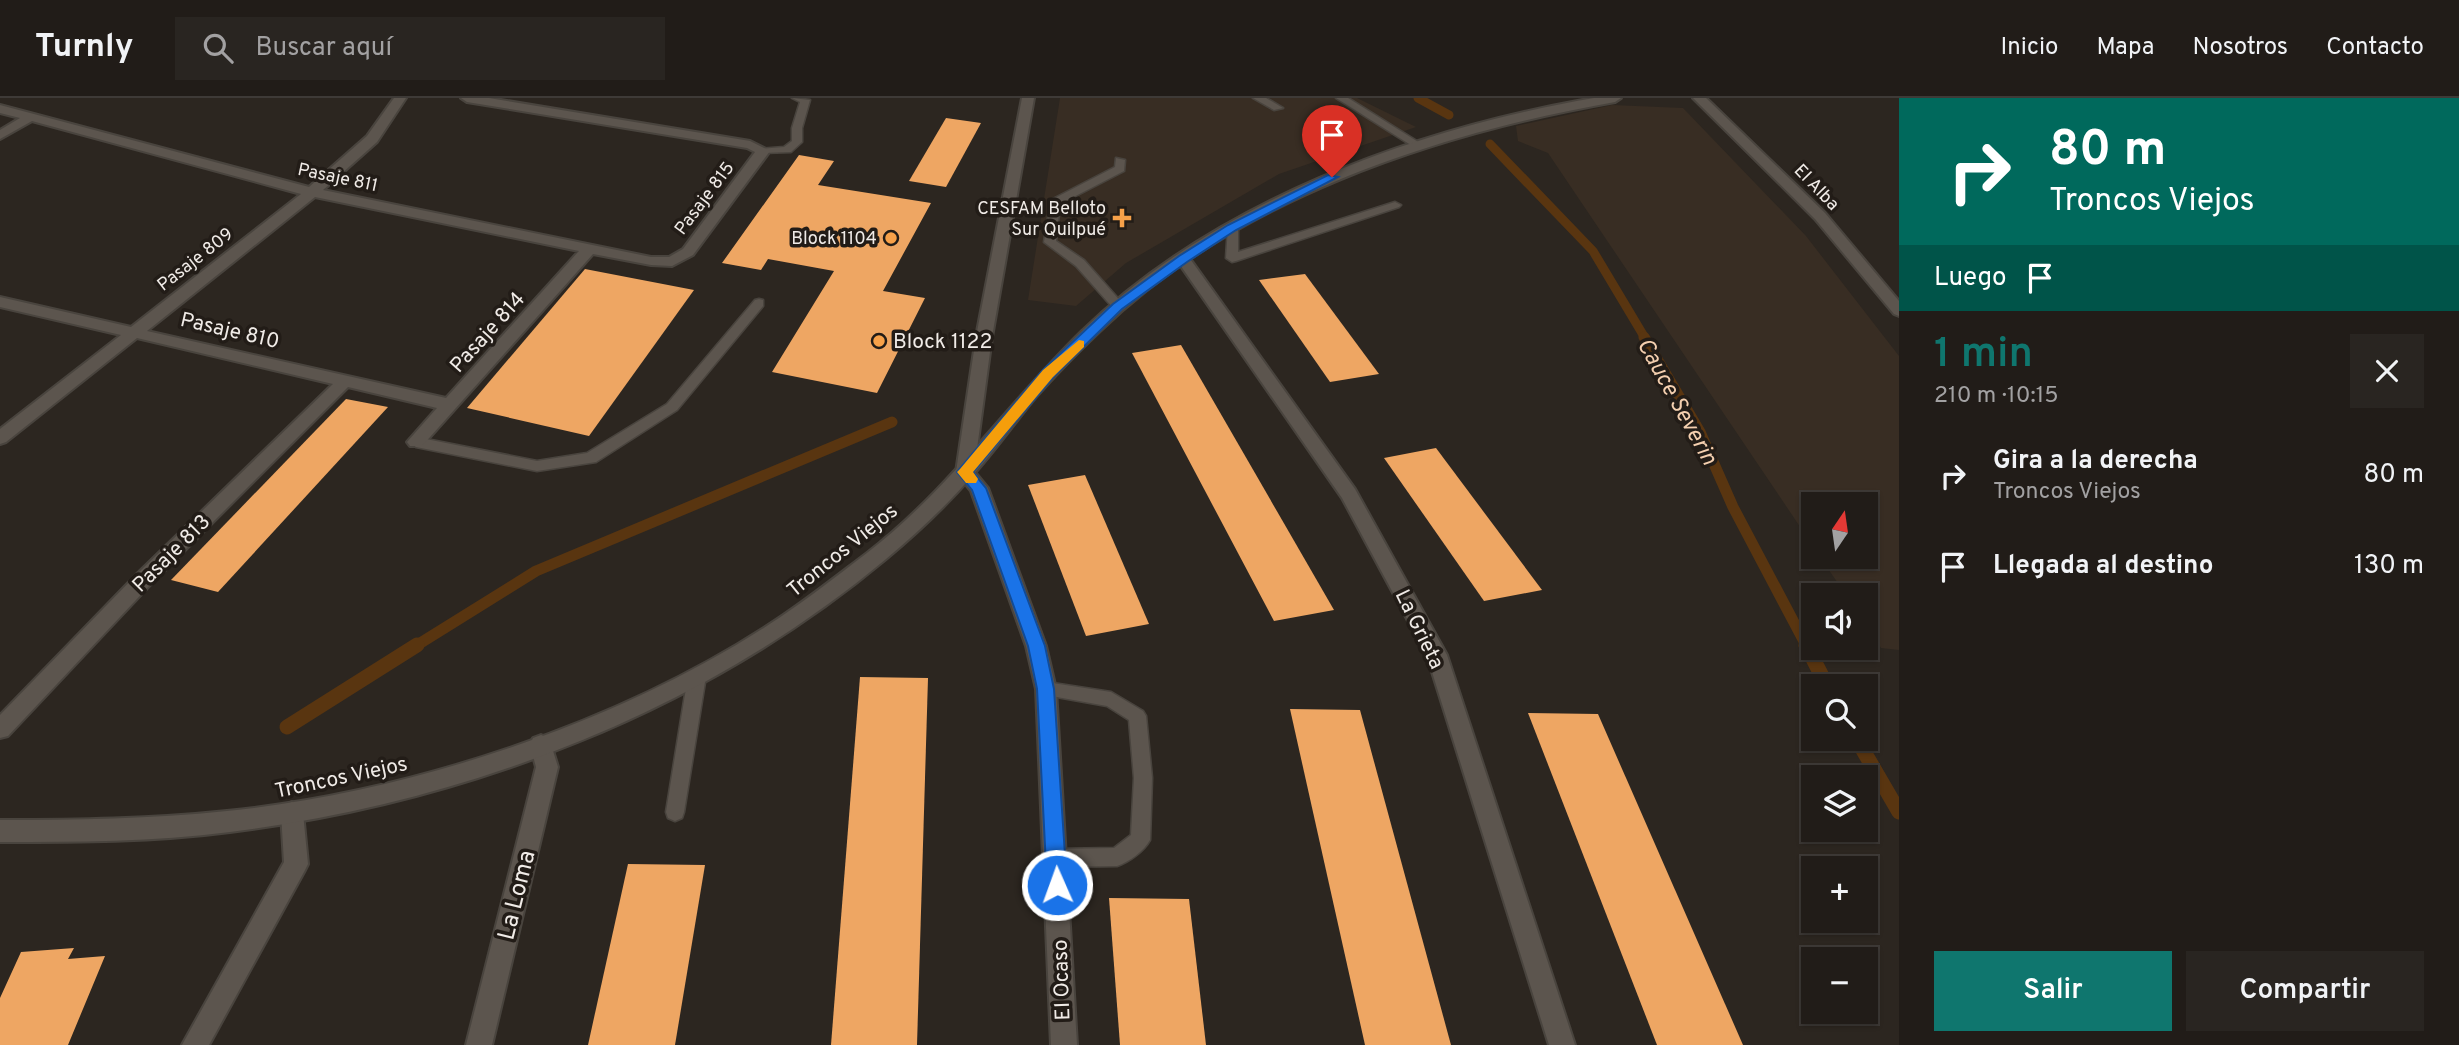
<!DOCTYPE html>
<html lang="es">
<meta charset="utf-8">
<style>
body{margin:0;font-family:Overpass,sans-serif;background:#292521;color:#f1f3f6;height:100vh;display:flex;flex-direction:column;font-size:26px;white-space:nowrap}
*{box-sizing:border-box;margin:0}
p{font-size:23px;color:#a2a1a2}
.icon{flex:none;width:38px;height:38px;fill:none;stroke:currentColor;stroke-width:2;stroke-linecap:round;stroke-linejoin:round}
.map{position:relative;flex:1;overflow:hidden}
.side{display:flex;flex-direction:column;background:#211c18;width:560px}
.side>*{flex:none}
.guide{background:#00695c;color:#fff;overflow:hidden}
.needle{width:46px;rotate:13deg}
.buttons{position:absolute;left:1801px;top:394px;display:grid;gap:14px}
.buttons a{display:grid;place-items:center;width:77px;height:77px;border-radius:0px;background:#211c18;box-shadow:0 2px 5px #0004,0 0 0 2px #3e3a37;font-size:35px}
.pin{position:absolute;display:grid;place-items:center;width:60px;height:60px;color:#fff;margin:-72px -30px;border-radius:50% 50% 50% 0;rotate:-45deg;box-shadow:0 0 7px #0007}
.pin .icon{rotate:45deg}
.me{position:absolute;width:77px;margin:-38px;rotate:358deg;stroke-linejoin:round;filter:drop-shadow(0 0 5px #0008)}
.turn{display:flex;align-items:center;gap:24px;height:147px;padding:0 35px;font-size:32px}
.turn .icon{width:91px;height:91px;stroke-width:2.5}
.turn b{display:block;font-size:49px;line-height:60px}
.then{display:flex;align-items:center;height:66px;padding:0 35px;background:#0003;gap:14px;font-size:26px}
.round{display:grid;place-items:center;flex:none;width:74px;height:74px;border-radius:0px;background:#292521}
.overview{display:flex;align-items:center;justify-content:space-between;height:119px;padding:0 35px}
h1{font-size:42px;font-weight:600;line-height:52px;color:#0f766e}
.button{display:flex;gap:14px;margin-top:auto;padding:14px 35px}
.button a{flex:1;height:80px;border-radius:0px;background:#0f766e;color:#fff;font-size:28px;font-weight:600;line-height:80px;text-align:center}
.button a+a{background:#292521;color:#f1f3f6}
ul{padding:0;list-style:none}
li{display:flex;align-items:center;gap:21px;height:91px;padding:0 35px}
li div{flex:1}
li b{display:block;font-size:26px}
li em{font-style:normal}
header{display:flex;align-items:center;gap:42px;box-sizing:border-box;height:98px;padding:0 35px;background:#211c18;border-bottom:2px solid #3e3a37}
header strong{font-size:33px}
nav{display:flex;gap:38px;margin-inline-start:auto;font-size:24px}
.search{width:490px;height:63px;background:#292521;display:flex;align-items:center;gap:18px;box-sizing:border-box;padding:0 24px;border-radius:0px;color:#a2a1a2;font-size:26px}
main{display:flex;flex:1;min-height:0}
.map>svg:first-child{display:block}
.built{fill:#382d23}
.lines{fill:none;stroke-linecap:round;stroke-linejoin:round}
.stream-far2{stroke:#593510;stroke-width:9}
.stream-far1{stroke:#593510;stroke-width:11}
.stream{stroke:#593510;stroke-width:15}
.building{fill:#eea663}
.service-casing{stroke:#49443e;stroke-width:3}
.minor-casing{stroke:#49443e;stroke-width:4}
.tertiary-casing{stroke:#49443e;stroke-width:4}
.service{fill:#5c554e;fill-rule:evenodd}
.minor{fill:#5c554e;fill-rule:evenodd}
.tertiary{fill:#5c554e;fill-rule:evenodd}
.route{fill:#1a73e8;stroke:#114b97;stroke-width:2}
.slow{fill:#f59e0b}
.poi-dot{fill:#f7a149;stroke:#221c17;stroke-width:2.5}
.labels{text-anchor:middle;stroke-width:7;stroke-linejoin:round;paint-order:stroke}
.far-street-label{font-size:18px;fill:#f0ebe7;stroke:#221c17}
.far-poi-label{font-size:18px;fill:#f0ebe7;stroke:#221c17;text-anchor:end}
.street-label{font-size:21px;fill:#f0ebe7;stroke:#221c17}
.poi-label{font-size:21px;fill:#f0ebe7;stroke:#221c17;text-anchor:start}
.water-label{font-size:23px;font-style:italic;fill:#f4cfaf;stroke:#221c17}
.near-street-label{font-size:24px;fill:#f0ebe7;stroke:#221c17}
</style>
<header>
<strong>Turnly</strong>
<div class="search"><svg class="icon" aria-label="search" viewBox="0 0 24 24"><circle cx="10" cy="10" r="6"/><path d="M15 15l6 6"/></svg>Buscar aquí</div>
<nav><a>Inicio</a><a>Mapa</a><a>Nosotros</a><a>Contacto</a></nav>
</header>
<main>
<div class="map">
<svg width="1899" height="947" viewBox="0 0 1899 947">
<rect width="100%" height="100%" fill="#2c2620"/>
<g class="built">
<path d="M1060,0H1357L1416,29L1279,76L1126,165L1076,208L1028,202Z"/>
<path d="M1612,7L1683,10L1806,138L1899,258V552L1881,550L1866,526V497H1846L1820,459L1866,458V406H1813V448L1548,55L1518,43L1516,28Z"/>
</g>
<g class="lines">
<g class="stream-far2">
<path d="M1418,0L1449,17"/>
<path d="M1490,46L1593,153L1645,240"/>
</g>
<g class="stream-far1">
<path d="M1644,239L1700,334L1733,409L1807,549"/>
<path d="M414,549L536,473L892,324"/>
</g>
<g class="stream">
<path d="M1806,547L1827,588"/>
<path d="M287,629L417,547"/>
<path d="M1856,640L1899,714"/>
</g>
</g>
<g class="building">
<path d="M946,20L981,25L946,89L909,83Z"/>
<path d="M799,57L834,63L818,87L931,105L883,193L925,200L877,295L772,274L834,173L768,161L761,172L722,165Z"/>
<path d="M585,171L694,192L589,338L467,310Z"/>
<path d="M1305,176L1379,276L1330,284L1259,182Z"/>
<path d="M1181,247L1334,512L1274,523L1132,255Z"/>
<path d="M346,301L388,309L218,494L171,482Z"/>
<path d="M1436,350L1542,492L1484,503L1384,360Z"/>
<path d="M1085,377L1149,526L1086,538L1028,387Z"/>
<path d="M860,579L928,580L917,947H831Z"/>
<path d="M1290,611L1360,612L1451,947H1365Z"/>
<path d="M1528,615L1598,616L1743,947H1657Z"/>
<path d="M628,766L705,767L675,947H588Z"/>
<path d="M1109,800L1189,801L1206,947H1120Z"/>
<path d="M74,850L68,861L105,858L68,947H0V900L21,854Z"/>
</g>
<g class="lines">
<g class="service-casing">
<g id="service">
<path d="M792,0L810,2L802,30V44L791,54L759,55V51L784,49L792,43V30L800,4Z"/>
<path d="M1253,0H1266L1283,10L1274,12Z"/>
<path d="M1336,0H1348L1423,47L1414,49Z"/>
<path d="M1116,60L1125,62L1124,73L1060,106L1056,143L1084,162L1122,205L1124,208L1118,212L1114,211L1076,168L1044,144L1051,102L1115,69Z"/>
<path d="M1395,104L1401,107L1399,109L1236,163L1232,164L1226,160L1228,128L1232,127L1238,130V154Z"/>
<path d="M759,201L763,202V208L677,312L596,364L537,373L416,349L409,344L416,339L537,363L587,355L667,306L755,202Z"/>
<path d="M697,571L703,573L706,578L684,714L682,720L675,723L668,720L666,714L688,578L691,573Z"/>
<path d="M1046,584L1111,594L1143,613L1146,618L1152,680L1150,742C1144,753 1129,764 1117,768L1056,769L1049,766L1046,760L1049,754L1056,751L1114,750L1131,737L1134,680L1129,622L1107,608L1040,596L1037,591L1040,586Z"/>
</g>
</g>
<g class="minor-casing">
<g id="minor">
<path d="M394,0H406L377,44L323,92L651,159H669L683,151L755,54L747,50L467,4L461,0H489L750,43L770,53L693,157L672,168L651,167L593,156L422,348H410L407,344L437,310L348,289L151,486L8,638L0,640V617L137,476L333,286L137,240L6,344L0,346V331L121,237L0,209V199L131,229L301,96L32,23L0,41V32L20,20L0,15V7L309,89L367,38ZM315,99L579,153L446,300L147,233Z"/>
<path d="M1022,0H1034L992,239L974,373L988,390L1046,548L1056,591L1077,947H1051L1036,591L1026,548L971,393L956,374L976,239Z"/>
<path d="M1693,0H1706L1825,115L1899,203V218L1894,216L1815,121Z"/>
<path d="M1183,157L1188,158L1355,391L1447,557L1575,947H1549L1427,558L1342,400L1176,161Z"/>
<path d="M541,637L549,640L558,669L492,947H466L536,669L530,647L533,640Z"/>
<path d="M292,704L300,708L303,715L308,766L304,774L209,947H182L284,764L281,715L284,708Z"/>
</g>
</g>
<g class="tertiary-casing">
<path id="tertiary" d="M1594,0H1621L1615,4C1433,36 1236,102 1100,233C1078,254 1056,276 1036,299C1014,325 995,353 972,378C946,408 916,436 886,461C703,614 465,705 230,734C154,744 77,744 0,744V722C76,722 151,721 227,713C412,694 624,624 779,520C809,500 838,477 867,455C949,392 1007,306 1081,234C1214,104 1414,31 1594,0Z"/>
</g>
<use href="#service" class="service"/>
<use href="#minor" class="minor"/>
<use href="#tertiary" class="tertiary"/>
</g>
<path class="route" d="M1328,77L1338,79L1236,132L1187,164L1122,211L1053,279L973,374L986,390L1045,548L1054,591L1067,787L1064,794L1057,796L1050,794L1047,787L1037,591L1028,548L972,392L957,374L1043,272L1113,206L1179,158L1228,127Z"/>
<path class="slow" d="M1079,242L1084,243V249L1053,279L973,374L978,381L976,385H966L957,374L960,371L1043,272Z"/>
<g class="poi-dot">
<path d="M1118.5 109.5h7v7h7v7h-7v7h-7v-7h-7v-7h7z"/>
<circle cx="891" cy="140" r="7"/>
<circle cx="879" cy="243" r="7"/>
</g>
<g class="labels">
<g class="far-street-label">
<text transform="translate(338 79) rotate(12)" y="6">Pasaje 811</text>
<text transform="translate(1817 89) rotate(46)" y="6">El Alba</text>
<text transform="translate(704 100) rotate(-53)" y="6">Pasaje 815</text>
<text transform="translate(195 161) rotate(-38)" y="6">Pasaje 809</text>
</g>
<g class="far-poi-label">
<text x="1106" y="116">CESFAM Belloto<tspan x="1106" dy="21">Sur Quilpué</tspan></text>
<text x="877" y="146">Block 1104</text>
</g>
<g class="street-label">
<text transform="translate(230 232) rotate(13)" y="7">Pasaje 810</text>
<text transform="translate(487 234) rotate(-48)" y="7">Pasaje 814</text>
<text transform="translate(842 452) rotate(-39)" y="7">Troncos Viejos</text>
<text transform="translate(171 455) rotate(-45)" y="7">Pasaje 813</text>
<text transform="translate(1420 531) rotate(64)" y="7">La Grieta</text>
<text transform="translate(341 679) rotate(-12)" y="7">Troncos Viejos</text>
<text transform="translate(1061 882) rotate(-92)" y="7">El Ocaso</text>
</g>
<g class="poi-label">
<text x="893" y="250">Block 1122</text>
</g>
<g class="water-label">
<text transform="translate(1678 303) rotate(61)" y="8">Cauce Severin</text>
</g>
<g class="near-street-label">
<text transform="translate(516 797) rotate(-76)" y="8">La Loma</text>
</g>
</g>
</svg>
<div class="buttons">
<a><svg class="needle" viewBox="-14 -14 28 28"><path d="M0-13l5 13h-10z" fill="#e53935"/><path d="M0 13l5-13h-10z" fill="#a2a1a2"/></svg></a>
<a><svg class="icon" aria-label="sound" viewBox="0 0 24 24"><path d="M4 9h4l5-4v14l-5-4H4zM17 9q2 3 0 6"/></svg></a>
<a><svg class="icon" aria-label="search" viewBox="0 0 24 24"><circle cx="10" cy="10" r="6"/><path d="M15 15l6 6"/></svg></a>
<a><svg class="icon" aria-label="layers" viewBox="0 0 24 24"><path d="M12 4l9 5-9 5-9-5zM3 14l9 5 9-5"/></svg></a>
<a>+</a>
<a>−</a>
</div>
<div class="pin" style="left:1332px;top:79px;background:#d93025"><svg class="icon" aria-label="arrive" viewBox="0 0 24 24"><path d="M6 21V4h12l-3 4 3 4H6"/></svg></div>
<svg class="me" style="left:1057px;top:787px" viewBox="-20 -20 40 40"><circle r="17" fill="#1a73e8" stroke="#fff" stroke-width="3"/><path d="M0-11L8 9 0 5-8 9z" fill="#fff"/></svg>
</div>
<section class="side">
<div class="guide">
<div class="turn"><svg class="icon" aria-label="right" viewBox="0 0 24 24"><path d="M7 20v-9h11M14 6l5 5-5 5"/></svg><div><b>80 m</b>Troncos Viejos</div></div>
<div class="then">Luego<svg class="icon" aria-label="arrive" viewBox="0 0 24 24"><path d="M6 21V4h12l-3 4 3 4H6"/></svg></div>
</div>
<div class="overview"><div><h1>1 min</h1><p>210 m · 10:15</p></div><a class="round"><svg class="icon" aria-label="close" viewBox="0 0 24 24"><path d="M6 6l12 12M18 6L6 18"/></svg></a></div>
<ul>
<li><svg class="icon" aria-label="right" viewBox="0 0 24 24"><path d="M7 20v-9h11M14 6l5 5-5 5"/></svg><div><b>Gira a la derecha</b><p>Troncos Viejos</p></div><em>80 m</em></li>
<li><svg class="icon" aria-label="arrive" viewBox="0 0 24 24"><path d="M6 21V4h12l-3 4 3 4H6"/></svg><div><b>Llegada al destino</b></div><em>130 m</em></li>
</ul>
<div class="button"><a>Salir</a><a>Compartir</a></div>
</section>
</main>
